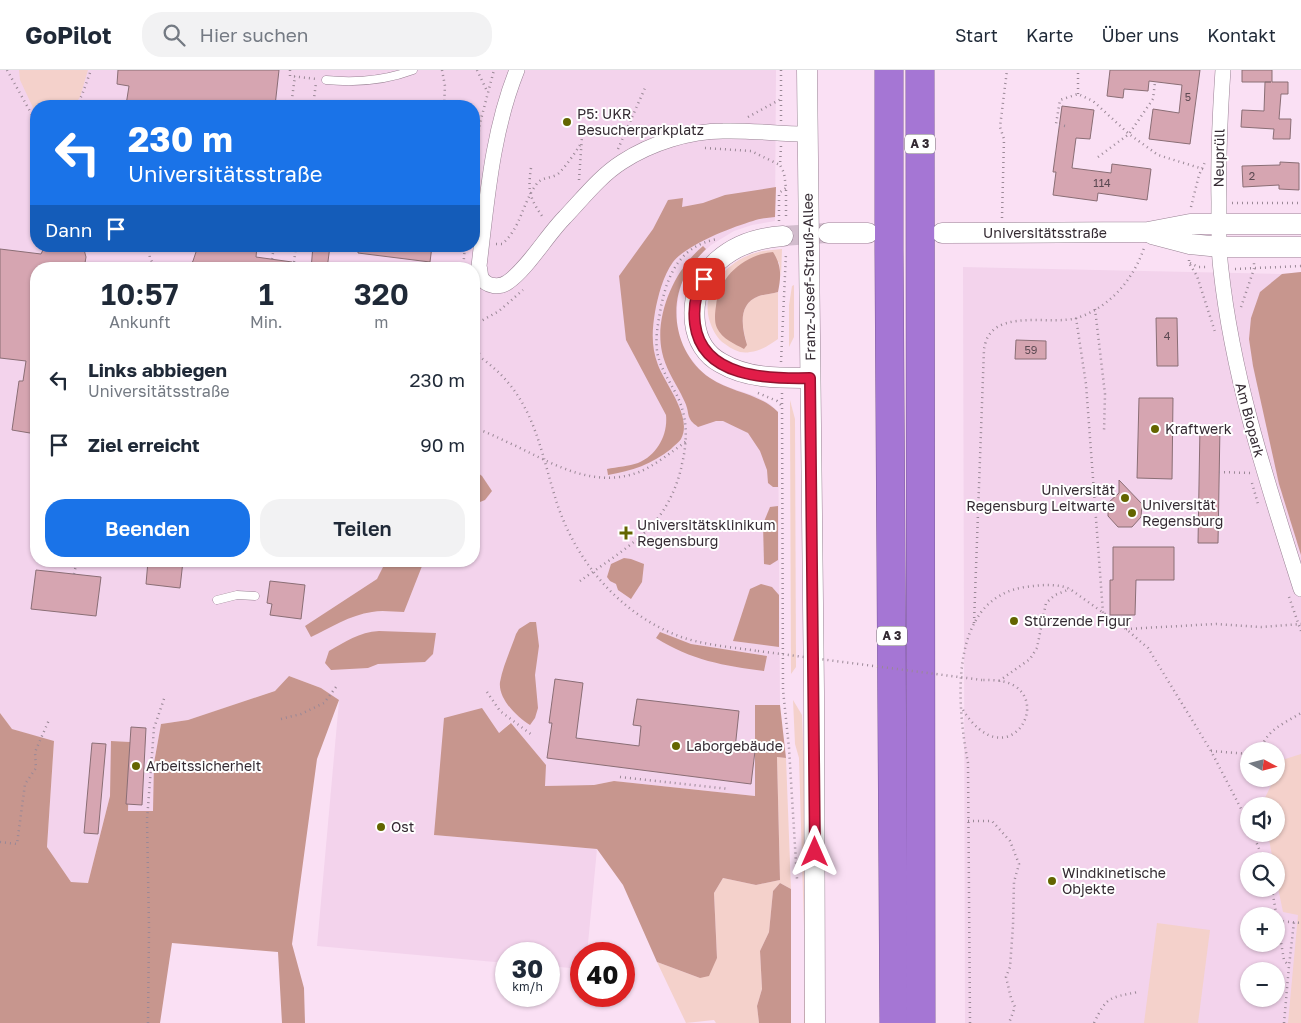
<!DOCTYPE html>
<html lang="de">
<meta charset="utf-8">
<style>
body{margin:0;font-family:"Golos Text",sans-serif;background:#f2f2f3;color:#1f2937;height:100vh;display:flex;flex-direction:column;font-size:19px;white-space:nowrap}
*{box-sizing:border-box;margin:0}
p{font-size:16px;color:#747a83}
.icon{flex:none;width:28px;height:28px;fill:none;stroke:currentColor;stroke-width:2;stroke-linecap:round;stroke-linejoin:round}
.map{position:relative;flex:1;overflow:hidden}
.panel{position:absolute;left:30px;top:192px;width:450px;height:305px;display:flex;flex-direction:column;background:#fff;border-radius:20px;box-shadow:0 1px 4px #0004}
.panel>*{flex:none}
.guide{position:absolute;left:30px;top:30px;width:450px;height:152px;border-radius:20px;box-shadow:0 1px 4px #0004;background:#1a73e8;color:#fff;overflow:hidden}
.needle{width:32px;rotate:97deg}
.buttons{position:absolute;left:1240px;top:672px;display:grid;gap:10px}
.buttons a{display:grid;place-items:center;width:45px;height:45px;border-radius:50%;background:#fff;box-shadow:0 1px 4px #0004;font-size:25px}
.speed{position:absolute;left:495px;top:872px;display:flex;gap:10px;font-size:25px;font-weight:700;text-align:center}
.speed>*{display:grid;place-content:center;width:65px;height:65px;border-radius:50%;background:#fff;box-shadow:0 1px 4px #0004;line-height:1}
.speed small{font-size:12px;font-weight:400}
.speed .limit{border:8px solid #d22;background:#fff;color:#111}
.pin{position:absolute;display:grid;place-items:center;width:42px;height:42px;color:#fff;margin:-21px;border-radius:10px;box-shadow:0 2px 8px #0006}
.me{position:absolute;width:55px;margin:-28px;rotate:0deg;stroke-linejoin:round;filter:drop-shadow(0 0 4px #0008)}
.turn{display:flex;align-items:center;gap:18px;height:105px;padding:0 15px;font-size:22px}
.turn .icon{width:65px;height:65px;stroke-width:2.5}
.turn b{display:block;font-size:35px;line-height:42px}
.then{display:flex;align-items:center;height:48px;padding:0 15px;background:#0003;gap:10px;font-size:19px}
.eta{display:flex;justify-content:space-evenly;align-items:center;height:85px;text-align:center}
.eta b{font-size:30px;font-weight:600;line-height:35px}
.primary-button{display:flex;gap:10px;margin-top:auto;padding:10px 15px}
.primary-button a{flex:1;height:58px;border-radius:20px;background:#1a73e8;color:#fff;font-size:20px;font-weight:600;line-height:58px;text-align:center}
.primary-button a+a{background:#f2f2f3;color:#1f2937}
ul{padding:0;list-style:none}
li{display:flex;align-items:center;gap:15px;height:65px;padding:0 15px}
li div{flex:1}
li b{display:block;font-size:19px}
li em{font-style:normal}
header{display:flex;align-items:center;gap:30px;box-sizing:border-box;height:70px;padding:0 25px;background:#fff;border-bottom:1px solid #e0e1e3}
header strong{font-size:24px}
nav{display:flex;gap:28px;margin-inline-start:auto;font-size:18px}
.search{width:350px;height:45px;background:#f2f2f3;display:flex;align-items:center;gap:12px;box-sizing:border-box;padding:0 18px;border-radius:20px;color:#747a83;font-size:19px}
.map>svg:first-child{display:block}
.built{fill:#f3d3ec;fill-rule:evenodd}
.green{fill:#f4d1cb}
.forest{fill:#c7968e}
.building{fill:#d6a5b1;stroke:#8a6e75}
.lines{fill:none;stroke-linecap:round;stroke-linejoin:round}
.tertiary-tunnel{stroke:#d2bccd;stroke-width:20;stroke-dasharray:20 10;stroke-linecap:butt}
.service-casing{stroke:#998294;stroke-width:9}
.minor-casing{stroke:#998294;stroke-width:16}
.tertiary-casing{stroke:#998294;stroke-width:21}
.motorway-casing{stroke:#7d5b9b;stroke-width:29}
.path{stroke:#9a8896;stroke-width:2.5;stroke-dasharray:1 4;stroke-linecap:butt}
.service{stroke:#fff;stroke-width:8}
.minor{stroke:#fff;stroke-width:15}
.tertiary{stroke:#fff;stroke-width:20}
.motorway{stroke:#a576d4;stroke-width:28}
.path-bridge{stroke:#9a8896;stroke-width:2.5;stroke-dasharray:1 4;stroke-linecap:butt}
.route-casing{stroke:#92132f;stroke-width:12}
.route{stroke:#e11d48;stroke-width:9}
.poi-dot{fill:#636500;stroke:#fff;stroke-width:2}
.labels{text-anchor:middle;stroke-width:4;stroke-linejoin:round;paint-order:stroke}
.number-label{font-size:11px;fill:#5c4952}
.shield{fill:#fff;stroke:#716a70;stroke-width:1}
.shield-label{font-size:12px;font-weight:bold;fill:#342a32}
.poi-label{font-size:14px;fill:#342a32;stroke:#fff;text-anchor:start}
.street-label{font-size:14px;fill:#342a32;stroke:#fff}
</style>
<header>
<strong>GoPilot</strong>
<div class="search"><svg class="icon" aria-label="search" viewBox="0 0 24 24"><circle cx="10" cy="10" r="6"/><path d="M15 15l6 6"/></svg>Hier suchen</div>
<nav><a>Start</a><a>Karte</a><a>Über uns</a><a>Kontakt</a></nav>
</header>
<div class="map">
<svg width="1301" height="953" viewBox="0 0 1301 953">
<rect width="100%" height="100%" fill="#fae0f4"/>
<g class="built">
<path d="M0,0H776L775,151L752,155L734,161L711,175L695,190L684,207L679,223L677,238V255L681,273L689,286L700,300L711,309L728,317L755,326L770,334L778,342L780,635H755V726L614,711L594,715L545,716L510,653L499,663L434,765L597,779L587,884H581V899L549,896V884H506V893L317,876L339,631L321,618L289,606L275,621L188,650L161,654L154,693V741H128L130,672L112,671L110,726L88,813L71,812L47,777L54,672L12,659L0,643ZM36,36H474V176H36ZM36,199H474V491H36Z"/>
<path d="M963,197L1282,204L1301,202V953H965ZM1249,681H1276V709H1249ZM1249,736H1276V764H1249ZM1249,791H1276V819H1249ZM1249,846H1276V874H1249ZM1249,901H1276V929H1249Z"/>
</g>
<g class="green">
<path d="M19,0H88L80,27L74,36H36V44L20,10Z"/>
<path d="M782,179L781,207L779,192L723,212L747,274C742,258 737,234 759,226C765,224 772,224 778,222V269C769,275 761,281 750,282C741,284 733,280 725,274C717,269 712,259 709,249C701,219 728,191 755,183C764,180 773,180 782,179Z"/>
<path d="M794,215V267L789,277V235L792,216Z"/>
<path d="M790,330L795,349L796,597L791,604Z"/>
<path d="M793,630L802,645L808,795L810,953H804L805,892L799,688L795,674Z"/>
<path d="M1301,684V953H1288L1298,845L1283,842L1276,808V791H1273L1268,764H1276V736H1263L1262,734L1274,709H1276V703L1282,690Z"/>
<path d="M777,687L786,688L791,819L780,813L773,821L769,862L760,881L762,919L757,936L759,953H716L714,950L686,953L657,892L700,908L717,888L714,823L723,808L756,815L780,810Z"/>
<path d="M1157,853L1210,860L1198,953H1144Z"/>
</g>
<g class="forest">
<path d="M776,117L775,147C768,148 760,148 753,151C732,157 686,175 673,192C663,206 658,226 655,242C652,260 651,277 658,295C665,314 693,347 681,369C679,372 674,376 671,379C652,394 632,401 608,405L607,399C617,397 629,396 638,393C657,385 668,365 666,345L626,270L619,206L653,159L668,130L683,128L682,137L703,133L725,125Z"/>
<path d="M703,176L706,179C698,187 690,196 685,206C667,241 678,286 710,308C732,323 759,323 778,342V417H773L768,413L767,400L760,381L748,363L723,351H716L698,357C696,355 691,352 690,349C688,346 688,341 687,338C686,333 683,329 681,324C674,311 665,297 662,282C654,245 675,199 703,176Z"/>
<path d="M773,182C782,196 781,207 778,222C772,224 765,224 759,226C737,234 742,258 747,275L744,279C735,274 722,269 717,258C714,252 715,242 716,236C719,206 744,185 773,182Z"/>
<path d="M1301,202V485L1279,414L1253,296L1249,269L1251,248L1260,222L1282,204Z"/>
<path d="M474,400L482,406L492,421L485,430L475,434H474Z"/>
<path d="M778,436V490L770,495L764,494L763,454L770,437Z"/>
<path d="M624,488L631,489L644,494L642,512L631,529L618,520L616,514L610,511L607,507L611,494Z"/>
<path d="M386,491H424L404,542C394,542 382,540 372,542C350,545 330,558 311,567L305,556L377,509Z"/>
<path d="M761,514L772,517L779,525V577L733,571L750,519Z"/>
<path d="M530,552H536L539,576L535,605L538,638L535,648L530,655C517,647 498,629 500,612C503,596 511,579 516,564L519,559Z"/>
<path d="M379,561L436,563L433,584L425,592L378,594L368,598L331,600L325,593L329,581C345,572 359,562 379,561Z"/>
<path d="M660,562L691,574L767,586L764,601C724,596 691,590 656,568Z"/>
<path d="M289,606L321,618L339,630L317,689L292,874L304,918L305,953H282L278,882L172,873L160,953H0V643L12,659L54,671L47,777L71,812L88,813L110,726L111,671L130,672L128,741H153L154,693L161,654L188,650L275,621Z"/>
<path d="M755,635H780L786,688L777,687L780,810L756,815L723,808L714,823L717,888L709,906L700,908L657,892L623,815L597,779L434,765L444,648L482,638L499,663L511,653L546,695L545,716L594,715L614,711L755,726Z"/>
<path d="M780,813L791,819V953H759L757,936L762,919L760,881L769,862L773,821Z"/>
</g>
<g class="building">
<path d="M118,0H279L275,36H137L126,35L129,16L117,14Z"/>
<path d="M1110,0H1200L1190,74L1149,69L1153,39L1179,43L1182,15L1149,11L1148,21L1124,19L1123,28L1107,26Z"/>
<path d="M1242,0H1272V12H1288V24H1281L1279,49H1291L1290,69H1273L1274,59L1241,57L1242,40L1264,41L1265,12H1271H1242Z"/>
<path d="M1062,36L1094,40L1090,69L1076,68L1072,98L1111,103L1112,94L1151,99L1147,130L1098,123L1097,131L1053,125L1056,102H1053Z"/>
<path d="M1280,92L1299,93V120L1279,119V115L1243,117L1242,96L1280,95Z"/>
<path d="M45,176H83L86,187L84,199H36V364L12,360L19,311H23L26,291L0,288V179L41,184Z"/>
<path d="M198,176H257L256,187L292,192V199H188L193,191Z"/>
<path d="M313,176H330L327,199H311Z"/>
<path d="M358,176H432L430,192L358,183Z"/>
<path d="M1156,248H1177L1178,296H1157Z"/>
<path d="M1016,270L1046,271V289H1015Z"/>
<path d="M1139,328H1173L1172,409L1137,408Z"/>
<path d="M1200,356H1220L1218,473H1198Z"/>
<path d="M1119,410L1142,434L1141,447L1132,457H1118L1108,446V433L1119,423Z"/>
<path d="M1113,477H1174V510H1136L1135,545H1110V510H1113Z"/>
<path d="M148,491H183L180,518L146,514Z"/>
<path d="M36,500L101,507L96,546L31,539Z"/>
<path d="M270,511L305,515L301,549L270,545L272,534L267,533Z"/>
<path d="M555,609L583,613L576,668L639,676L641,656L633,655L637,629L739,641L735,679L755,681L751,714L547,688L552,653H549Z"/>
<path d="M131,657L146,658L142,735L126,734Z"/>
<path d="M92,673L106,674L98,764L84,763Z"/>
</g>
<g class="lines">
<path class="tertiary-tunnel" d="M783,166L826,163"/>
<g class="service-casing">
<g id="service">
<path d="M326,10C357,13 384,11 413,0"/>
<path d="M217,530L237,525L255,526"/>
</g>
</g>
<g class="minor-casing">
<g id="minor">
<path d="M517,0C492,62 487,130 479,196C480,199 480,204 481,207C486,217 500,218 508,212C528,198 547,165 565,147C583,128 600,106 622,92C651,73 690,61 723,61C751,60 779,64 807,64"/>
<path d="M1223,0C1220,44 1218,88 1219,132C1219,155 1218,178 1221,200C1233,310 1268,415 1301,519"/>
</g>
</g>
<g class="tertiary-casing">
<g id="tertiary">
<path d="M807,0L814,622L815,953"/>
<path d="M828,163H868"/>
<path d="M942,163L1148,162L1190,154H1301"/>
<path d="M1152,164L1190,174L1220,177H1301"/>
<path d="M783,166C734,169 689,199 695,253C697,270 706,285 721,293C748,309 780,308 810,308"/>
</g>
</g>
<g class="motorway-casing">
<g id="motorway">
<path d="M889,0V179L894,953"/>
<path d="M920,0L921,953"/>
</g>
</g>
<g class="path">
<path d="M7,0L36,52"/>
<path d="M290,0V6L317,9"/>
<path d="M442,0L445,16L444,36"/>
<path d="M477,0L487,21"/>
<path d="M1078,24V0"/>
<path d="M76,36L82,25L91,0"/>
<path d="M291,36L295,6"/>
<path d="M313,36L316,13"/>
<path d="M748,47L781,29"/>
<path d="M781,51V0"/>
<path d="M1065,56L1056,54L1060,30L1078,24L1093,31L1129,64L1158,85L1203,99"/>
<path d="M781,76L780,95L784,103L786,118V150"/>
<path d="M705,78L751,81L780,95"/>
<path d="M618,79L645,18"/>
<path d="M1098,87L1129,64L1153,29L1155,12"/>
<path d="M474,96L480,53L494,0"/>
<path d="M531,98C527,123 531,130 544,149"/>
<path d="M579,110L582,66"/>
<path d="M1232,133H1301"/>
<path d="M1191,137L1199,105L1205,92"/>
<path d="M1002,148L1004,69L1000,57L1007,0"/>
<path d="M779,151V123L786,118"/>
<path d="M496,174H502C521,158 522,134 536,115C541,106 553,109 559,103C567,95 574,84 580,75"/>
<path d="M148,176L150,188L156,199"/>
<path d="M153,176L168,178L171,176"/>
<path d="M272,189L274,176"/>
<path d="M1189,190V193L1197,206L1215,262"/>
<path d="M294,192L296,176"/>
<path d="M1190,193L1198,197H1207"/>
<path d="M463,199L465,176"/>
<path d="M1235,199L1301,196"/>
<path d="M1241,237L1254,199V192"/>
<path d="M1095,239L1105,324L1104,362"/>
<path d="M1076,248L1086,314L1103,543"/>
<path d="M474,255L499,241L523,220"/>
<path d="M474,269L480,286"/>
<path d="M474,283C531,320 537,367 555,427C573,487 616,541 676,565C701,575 731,577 758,581"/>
<path d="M781,292L786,183"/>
<path d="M758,323L777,331L782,336"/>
<path d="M782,323L783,620L789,678L797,809"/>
<path d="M474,358C488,362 502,370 516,376C555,395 595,419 639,402C656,395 671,382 687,371"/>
<path d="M1219,402L1250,403"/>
<path d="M1252,413L1258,434"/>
<path d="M74,504L76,495L81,491"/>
<path d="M580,511C602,495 634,475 652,455C667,439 678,415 682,394C687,373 688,351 679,330C673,316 662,302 658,286C655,274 657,259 659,248C665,211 676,176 718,169"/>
<path d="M1289,527L1301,561"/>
<path d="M974,553L984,279C985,275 986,269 989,265C1005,241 1053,255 1077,248C1110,237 1133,210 1144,178"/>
<path d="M1126,559L1216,554L1261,557L1301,554"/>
<path d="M999,611L1030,589L1037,578L1046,533L1055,525L1070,519"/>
<path d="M487,622L500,641L532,665"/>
<path d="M963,640C1005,706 1051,636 1013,615C1004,610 992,610 982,610"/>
<path d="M281,649L301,644L324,633L336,617"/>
<path d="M1211,681L1249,684"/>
<path d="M1261,681C1264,661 1285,653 1301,643"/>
<path d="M620,707L729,719"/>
<path d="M968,751H992L1010,771L1019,794L1014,812L1013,856L1010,897L1006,907L1011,928L1015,937L1009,953"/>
<path d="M1253,764L1264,791"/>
<path d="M0,772L17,774L25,714L36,698L35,682L49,650"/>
<path d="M1272,819L1284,890L1288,895"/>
<path d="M1278,851L1301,853"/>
<path d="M148,953L149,858L147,750L154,658L165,626"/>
<path d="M970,953L968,693C957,636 947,529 1025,517C1041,515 1056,513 1070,519L1126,559L1148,578L1211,681L1249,754"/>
<path d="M1094,953C1107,926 1109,928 1138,922"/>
<path d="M1284,953L1289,896L1294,852"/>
</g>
<use href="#service" class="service"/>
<use href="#minor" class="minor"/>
<use href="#tertiary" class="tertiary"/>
<use href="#motorway" class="motorway"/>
<path class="path-bridge" d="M758,581L982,610"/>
</g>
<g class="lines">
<g class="route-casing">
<path id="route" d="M704,209C695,223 693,237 695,254C702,308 768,309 810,308L815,782"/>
</g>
<use href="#route" class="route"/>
</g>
<g class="poi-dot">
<circle cx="567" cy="52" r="5"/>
<circle cx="1155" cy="359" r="5"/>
<circle cx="1125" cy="428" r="5"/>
<circle cx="1132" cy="443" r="5"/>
<path d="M623.5 455.5h5v5h5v5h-5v5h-5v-5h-5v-5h5z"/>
<circle cx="1014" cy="551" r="5"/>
<circle cx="676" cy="676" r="5"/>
<circle cx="136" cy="696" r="5"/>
<circle cx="381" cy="757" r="5"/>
<circle cx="1052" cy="811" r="5"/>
</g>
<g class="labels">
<g class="number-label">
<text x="1188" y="31">5</text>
<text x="1252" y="110">2</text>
<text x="1102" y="117">114</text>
<text x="1167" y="270">4</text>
<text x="1031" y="284">59</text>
</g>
<g class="shield">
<rect x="905" y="64.5" width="30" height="19" rx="4"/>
<rect x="877" y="556.5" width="30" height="19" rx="4"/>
</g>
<g class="shield-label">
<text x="920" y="78">A 3</text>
<text x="892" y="570">A 3</text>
</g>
<g class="poi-label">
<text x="577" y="49">P5: UKR<tspan x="577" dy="16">Besucherparkplatz</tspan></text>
<text x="1165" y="364">Kraftwerk</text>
<text x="1115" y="425" text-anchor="end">Universität<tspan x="1115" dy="16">Regensburg Leitwarte</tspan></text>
<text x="1142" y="440">Universität<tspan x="1142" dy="16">Regensburg</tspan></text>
<text x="637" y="460">Universitätsklinikum<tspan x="637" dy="16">Regensburg</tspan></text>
<text x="1024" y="556">Stürzende Figur</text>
<text x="686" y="681">Laborgebäude</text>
<text x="146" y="701">Arbeitssicherheit</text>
<text x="391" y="762">Ost</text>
<text x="1062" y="808">Windkinetische<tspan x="1062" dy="16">Objekte</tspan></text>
</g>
<g class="street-label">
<text transform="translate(1219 88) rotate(-89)" y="5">Neuprüll</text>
<text x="1045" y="168">Universitätsstraße</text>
<text transform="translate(809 207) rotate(-91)" y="5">Franz-Josef-Strauß-Allee</text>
<text transform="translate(1250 350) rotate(75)" y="5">Am Biopark</text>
</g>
</g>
</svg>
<div class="buttons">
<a><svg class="needle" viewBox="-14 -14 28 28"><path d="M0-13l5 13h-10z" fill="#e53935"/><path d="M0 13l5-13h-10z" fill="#747a83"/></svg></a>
<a><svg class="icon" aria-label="sound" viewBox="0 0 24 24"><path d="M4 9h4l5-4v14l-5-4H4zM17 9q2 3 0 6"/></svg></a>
<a><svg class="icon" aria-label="search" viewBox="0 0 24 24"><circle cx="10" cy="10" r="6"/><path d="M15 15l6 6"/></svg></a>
<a>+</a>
<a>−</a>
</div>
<div class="speed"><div>30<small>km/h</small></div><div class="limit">40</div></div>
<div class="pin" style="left:704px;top:209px;background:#d93025"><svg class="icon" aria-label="arrive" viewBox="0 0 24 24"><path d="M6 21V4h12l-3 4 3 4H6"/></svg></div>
<svg class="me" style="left:815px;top:782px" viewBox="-20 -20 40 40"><path d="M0-17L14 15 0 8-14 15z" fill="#e11d48" stroke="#fff" stroke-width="4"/></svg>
<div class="guide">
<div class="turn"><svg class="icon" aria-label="left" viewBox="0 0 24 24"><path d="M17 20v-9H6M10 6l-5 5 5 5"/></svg><div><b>230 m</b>Universitätsstraße</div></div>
<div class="then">Dann<svg class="icon" aria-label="arrive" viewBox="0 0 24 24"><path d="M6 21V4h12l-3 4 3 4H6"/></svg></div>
</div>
<section class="panel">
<div class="eta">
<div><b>10:57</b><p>Ankunft</p></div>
<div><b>1</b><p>Min.</p></div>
<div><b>320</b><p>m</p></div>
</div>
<ul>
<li><svg class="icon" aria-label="left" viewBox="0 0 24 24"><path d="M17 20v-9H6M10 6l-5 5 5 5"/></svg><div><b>Links abbiegen</b><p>Universitätsstraße</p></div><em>230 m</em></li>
<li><svg class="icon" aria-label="arrive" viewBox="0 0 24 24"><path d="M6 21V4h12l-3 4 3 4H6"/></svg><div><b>Ziel erreicht</b></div><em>90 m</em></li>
</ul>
<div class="primary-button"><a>Beenden</a><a>Teilen</a></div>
</section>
</div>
